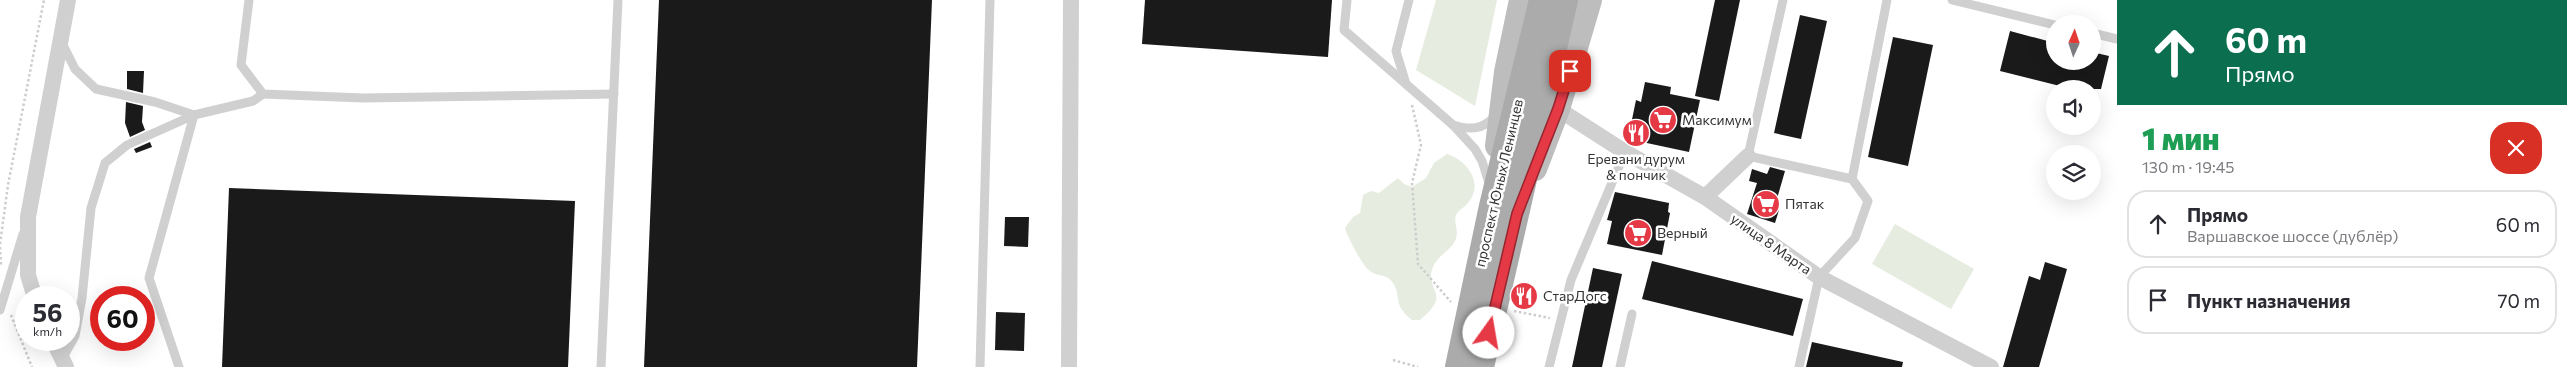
<!DOCTYPE html>
<html lang="ru">
<meta charset="utf-8">
<style>
body{margin:0;font-family:Commissioner,sans-serif;background:#f7f7f7;color:#2b2b33;height:100vh;display:flex;flex-direction:column;font-size:19px;white-space:nowrap}
*{box-sizing:border-box;margin:0}
p{font-size:16px;color:#7c7c81}
.icon{flex:none;width:28px;height:28px;fill:none;stroke:currentColor;stroke-width:2;stroke-linecap:round;stroke-linejoin:round}
.map{position:relative;flex:1;overflow:hidden}
.side{display:flex;flex-direction:column;background:#fff;width:450px}
.side>*{flex:none}
.hud{background:#0b6e4f;color:#fff;overflow:hidden}
.needle{width:32px;rotate:3deg}
.fabs{position:absolute;left:2046px;top:15px;display:grid;gap:10px}
.fabs a{display:grid;place-items:center;width:55px;height:55px;border-radius:50%;background:#fff;box-shadow:0 5px 20px #0002;font-size:25px}
.speed{position:absolute;left:15px;top:286px;display:flex;gap:10px;font-size:25px;font-weight:700;text-align:center}
.speed>*{display:grid;place-content:center;width:65px;height:65px;border-radius:50%;background:#fff;box-shadow:0 5px 20px #0002;line-height:1}
.speed small{font-size:12px;font-weight:400}
.speed .limit{border:8px solid #d22;background:#fff;color:#111}
.pin{position:absolute;display:grid;place-items:center;width:42px;height:42px;color:#fff;margin:-21px;border-radius:10px;box-shadow:0 2px 8px #0006}
.me{position:absolute;width:55px;margin:-28px;rotate:13deg;stroke-linejoin:round;filter:drop-shadow(0 0 4px #0008)}
.turn{display:flex;align-items:center;gap:18px;height:105px;padding:0 25px;font-size:22px}
.turn .icon{width:65px;height:65px;stroke-width:2.5}
.turn b{display:block;font-size:35px;line-height:42px}
.round{display:grid;place-items:center;flex:none;width:52px;height:52px;border-radius:20px;background:#f7f7f7}
.overview{display:flex;align-items:center;justify-content:space-between;height:85px;padding:0 25px}
h1{font-size:30px;font-weight:800;line-height:38px;color:#1e9e55}
ul{padding:0;list-style:none}
li{display:flex;align-items:center;gap:15px;height:68px;margin:0 10px 8px;padding:0 15px;border:2px solid #e1e1e2;border-radius:20px}
li div{flex:1}
li b{display:block;font-size:19px}
li em{font-style:normal}
main{display:flex;flex:1;min-height:0}
.map>svg:first-child{display:block}
.green{fill:#e6ecdf}
.building{fill:#1a1a1a}
.lines{fill:none;stroke-linecap:round;stroke-linejoin:round}
.path{stroke:#cdcdcd;stroke-width:2.5;stroke-dasharray:2.5 2.5;stroke-linecap:butt}
.lane{stroke:#d0d0d0;stroke-width:9}
.street{stroke:#d0d0d0;stroke-width:16}
.secondary{stroke:#bdbdbd;stroke-width:24}
.primary{stroke:#ababab;stroke-width:26}
.route-casing{stroke:#96252e;stroke-width:12}
.route{stroke:#e63946;stroke-width:9}
.labels{text-anchor:middle;stroke-width:5;stroke-linejoin:round;paint-order:stroke}
.poi-label{font-size:14px;fill:#333;stroke:#fff;text-anchor:start}
.street-label{font-size:14px;fill:#333;stroke:#fff}
</style>
<main>
<div class="map">
<svg width="2117" height="367" viewBox="0 0 2117 367">
<rect width="100%" height="100%" fill="#fff"/>
<g class="green">
<path d="M1436,0H1497L1475,106L1416,70Z"/>
<path d="M1447,154C1468,161 1485,184 1467,204C1464,208 1459,209 1456,215C1453,222 1460,231 1455,241C1450,251 1437,256 1433,267C1423,291 1454,292 1420,320H1412C1392,304 1402,297 1393,283C1387,273 1377,277 1370,271C1363,267 1347,236 1345,228L1353,217L1360,213L1363,195L1371,191L1379,193L1398,178L1404,184L1412,187L1426,178L1434,163Z"/>
<path d="M1895,224L1974,269L1951,309L1872,264Z"/>
</g>
<g class="building">
<path d="M659,0H932L917,367H644Z"/>
<path d="M1145,0H1332L1328,57L1142,44Z"/>
<path d="M1715,0H1740L1719,101L1695,96Z"/>
<path d="M1800,15L1827,21L1801,139L1774,133Z"/>
<path d="M2010,31L2055,43V61H2092V52L2109,56L2101,89H2072L2000,71Z"/>
<path d="M1893,37L1933,45L1908,166L1868,157Z"/>
<path d="M127,71H144L143,93L127,89Z"/>
<path d="M1645,82L1671,87L1670,94L1700,100L1689,152L1628,139L1636,100L1641,102Z"/>
<path d="M126,102L143,106L142,122L145,130L130,137L125,123Z"/>
<path d="M150,142L152,147L136,153L134,149Z"/>
<path d="M1770,167L1785,171L1774,209L1779,210L1775,223L1747,214L1757,183L1749,181L1752,169L1767,174Z"/>
<path d="M229,188L575,201L568,367H222Z"/>
<path d="M1615,192L1669,203L1668,212L1670,213L1662,255L1607,244L1612,221L1607,220Z"/>
<path d="M1005,217H1029L1028,247L1004,246Z"/>
<path d="M1652,261L1803,299L1793,336L1642,299Z"/>
<path d="M2045,262L2067,269L2039,367H2003L2029,276L2040,280Z"/>
<path d="M1593,268L1622,274L1602,367H1572Z"/>
<path d="M996,312L1025,313L1024,351L995,350Z"/>
<path d="M1812,342L1903,362L1902,367H1806Z"/>
</g>
<g class="lines">
<g class="path">
<path d="M1412,105L1421,145L1412,183L1418,264L1451,302"/>
<path d="M0,244L8,185L44,0"/>
<path d="M0,247L1,265"/>
<path d="M1514,311L1550,318"/>
<path d="M11,315L32,367"/>
<path d="M1393,360L1418,367"/>
</g>
<g class="lane">
<path d="M249,0L241,65L263,94L363,98L614,94"/>
<path d="M1347,0L1344,30L1453,125L1475,149L1482,161L1489,183"/>
<path d="M1783,0L1748,156L1852,179L1887,0"/>
<path d="M1952,0L2055,25"/>
<path d="M2092,33L2117,39"/>
<path d="M62,43L75,69L96,89L155,102L194,115"/>
<path d="M1406,84L1396,51L1409,0"/>
<path d="M1453,125C1470,130 1483,130 1495,116"/>
<path d="M0,310L23,234"/>
<path d="M62,359L75,336L82,298L91,208L105,163L127,145L194,115"/>
<path d="M179,367L149,278L194,115L253,101L263,94"/>
<path d="M601,367L618,0"/>
<path d="M980,367L990,0"/>
<path d="M1549,367L1571,280L1625,152"/>
<path d="M1620,367L1632,314"/>
<path d="M1799,367L1819,277L1855,238L1868,201L1852,179"/>
</g>
<g class="street">
<path d="M1558,109L1625,152L1705,197L1819,277L1991,367"/>
<path d="M1705,197L1748,156"/>
<path d="M35,298L28,275V217L68,0"/>
<path d="M53,340L66,367"/>
<path d="M1069,367L1071,0"/>
</g>
<g class="secondary">
<path d="M1497,146L1506,72L1521,0"/>
<path d="M1535,169L1558,109L1590,0"/>
</g>
<g class="primary">
<path d="M1458,367L1492,206L1542,0"/>
<path d="M1481,367L1565,0"/>
</g>
</g>
<g class="lines">
<g class="route-casing">
<path id="route" d="M1489,333L1517,214L1558,109L1570,71"/>
</g>
<use href="#route" class="route"/>
</g>
<defs>
<g id="supermarket-disc" transform="scale(1.4375)"><circle r="9.5" fill="#e63946" stroke="#fff"/><path d="M-6-5.5h2.5l.6 2H6L4.5 2H-2.5L-4.4-4H-6ZM-1.5 3.2a1.3 1.3 0 1 0 .1 0ZM3 3.2a1.3 1.3 0 1 0 .1 0Z" fill="#fff"/></g>
<g id="restaurant-disc" transform="scale(1.4375)"><circle r="9.5" fill="#e63946" stroke="#fff"/><path d="M-5-6h1v4h1v-4h1v4h1v-4h1v5L-1.5 .5V6h-2V.5L-5-1ZM5-6V6H3V1.5H1.5Q1.5-4 5-6Z" fill="#fff"/></g>
</defs>
<g fill-rule="evenodd">
<use href="#supermarket-disc" x="1663" y="120"/>
<use href="#restaurant-disc" x="1636" y="133"/>
<use href="#supermarket-disc" x="1766" y="204"/>
<use href="#supermarket-disc" x="1638" y="233"/>
<use href="#restaurant-disc" x="1524" y="296"/>
</g>
<g class="labels">
<g class="poi-label">
<text x="1682" y="125">Максимум</text>
<text x="1636" y="164" text-anchor="middle">Еревани дурум<tspan x="1636" dy="16">&amp; пончик</tspan></text>
<text x="1785" y="209">Пятак</text>
<text x="1657" y="238">Верный</text>
<text x="1543" y="301">СтарДогс</text>
</g>
<g class="street-label">
<text transform="translate(1499 183) rotate(-77)" y="5">проспект Юных Ленинцев</text>
<text transform="translate(1771 244) rotate(35)" y="5">улица 8 Марта</text>
</g>
</g>
</svg>
<div class="fabs">
<a><svg class="needle" viewBox="-14 -14 28 28"><path d="M0-13l5 13h-10z" fill="#e53935"/><path d="M0 13l5-13h-10z" fill="#7c7c81"/></svg></a>
<a><svg class="icon" aria-label="sound" viewBox="0 0 24 24"><path d="M4 9h4l5-4v14l-5-4H4zM17 9q2 3 0 6"/></svg></a>
<a><svg class="icon" aria-label="layers" viewBox="0 0 24 24"><path d="M12 4l9 5-9 5-9-5zM3 14l9 5 9-5"/></svg></a>
</div>
<div class="speed"><div>56<small>km/h</small></div><div class="limit">60</div></div>
<div class="pin" style="left:1570px;top:71px;background:#d93025"><svg class="icon" aria-label="arrive" viewBox="0 0 24 24"><path d="M6 21V4h12l-3 4 3 4H6"/></svg></div>
<svg class="me" style="left:1489px;top:333px" viewBox="-20 -20 40 40"><circle r="19" fill="#fff"/><path d="M0-13L10 11 0 6-10 11z" fill="#e63946"/></svg>
</div>
<section class="side">
<div class="hud">
<div class="turn"><svg class="icon" aria-label="ahead" viewBox="0 0 24 24"><path d="M12 20V5M6 11l6-6 6 6"/></svg><div><b>60 m</b>Прямо</div></div>
</div>
<div class="overview"><div><h1>1 мин</h1><p>130 m · 19:45</p></div><a class="round" style="background:#d93025;color:#fff"><svg class="icon" aria-label="close" viewBox="0 0 24 24"><path d="M6 6l12 12M18 6L6 18"/></svg></a></div>
<ul>
<li><svg class="icon" aria-label="ahead" viewBox="0 0 24 24"><path d="M12 20V5M6 11l6-6 6 6"/></svg><div><b>Прямо</b><p>Варшавское шоссе (дублёр)</p></div><em>60 m</em></li>
<li><svg class="icon" aria-label="arrive" viewBox="0 0 24 24"><path d="M6 21V4h12l-3 4 3 4H6"/></svg><div><b>Пункт назначения</b></div><em>70 m</em></li>
</ul>
</section>
</main>
